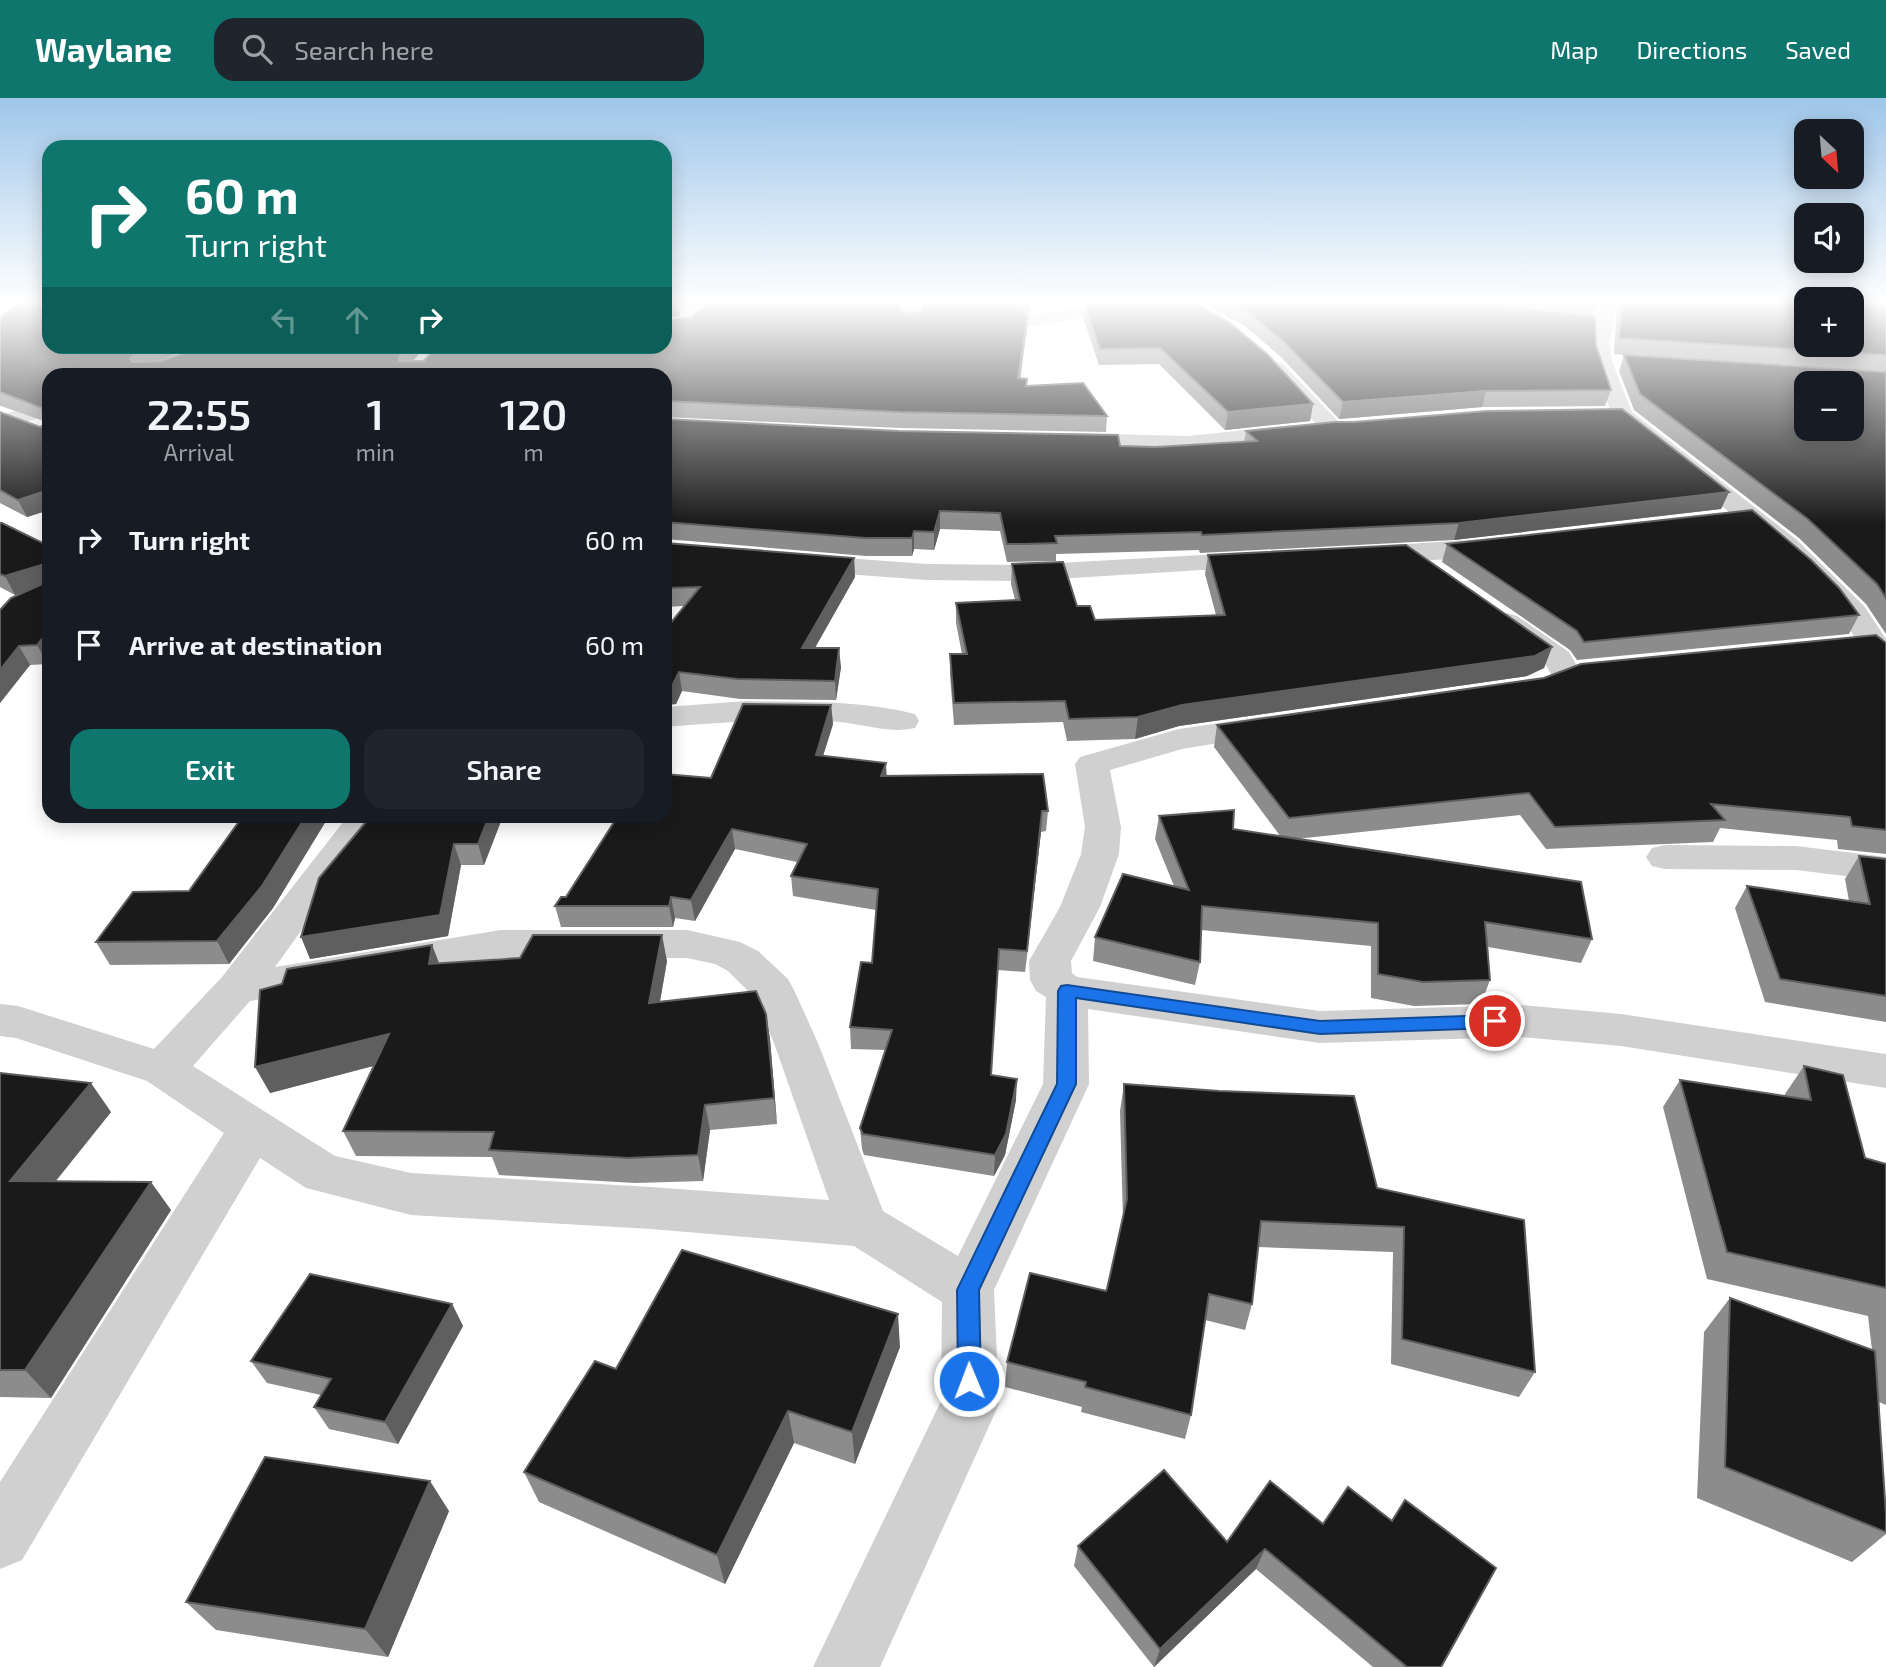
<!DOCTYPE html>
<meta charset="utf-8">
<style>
body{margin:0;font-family:"Exo 2",sans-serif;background:#20242c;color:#f1f3f6;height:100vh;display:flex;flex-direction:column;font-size:26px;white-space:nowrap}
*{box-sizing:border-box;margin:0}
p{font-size:23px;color:#9ea1a6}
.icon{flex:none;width:38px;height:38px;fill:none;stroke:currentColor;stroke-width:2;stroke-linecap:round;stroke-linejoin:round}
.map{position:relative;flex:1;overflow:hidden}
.side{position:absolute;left:42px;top:270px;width:630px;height:455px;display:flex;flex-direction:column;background:#171b24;border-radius:21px;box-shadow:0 4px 18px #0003}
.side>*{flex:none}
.guide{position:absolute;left:42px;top:42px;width:630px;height:214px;border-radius:21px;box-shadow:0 4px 18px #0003;background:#0f766e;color:#fff;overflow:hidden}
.needle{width:46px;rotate:154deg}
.controls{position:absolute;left:1794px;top:21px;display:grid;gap:14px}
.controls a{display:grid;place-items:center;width:70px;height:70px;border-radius:14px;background:#171b24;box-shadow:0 4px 18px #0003;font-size:35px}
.pin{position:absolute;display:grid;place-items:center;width:60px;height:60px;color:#fff;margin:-30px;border:4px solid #fff;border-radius:50%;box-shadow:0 2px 7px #0007}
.me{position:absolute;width:77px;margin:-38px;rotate:359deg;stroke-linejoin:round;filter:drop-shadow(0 0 5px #0008)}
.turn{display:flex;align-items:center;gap:24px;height:147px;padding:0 28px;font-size:32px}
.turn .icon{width:91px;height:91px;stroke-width:2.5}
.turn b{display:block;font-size:49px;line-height:60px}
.lanes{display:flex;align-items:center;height:66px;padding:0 28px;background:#0003;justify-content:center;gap:35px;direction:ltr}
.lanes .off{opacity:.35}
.eta{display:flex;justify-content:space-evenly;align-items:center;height:119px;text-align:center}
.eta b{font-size:42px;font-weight:600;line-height:49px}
.button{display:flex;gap:14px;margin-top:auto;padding:14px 28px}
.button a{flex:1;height:80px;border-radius:21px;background:#0f766e;color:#fff;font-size:28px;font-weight:600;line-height:80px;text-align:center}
.button a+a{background:#20242c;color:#f1f3f6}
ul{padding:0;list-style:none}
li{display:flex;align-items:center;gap:21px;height:105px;padding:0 28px}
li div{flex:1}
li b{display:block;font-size:26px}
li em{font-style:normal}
header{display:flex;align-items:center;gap:42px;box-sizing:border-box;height:98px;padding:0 35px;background:#0f766e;color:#fff}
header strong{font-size:33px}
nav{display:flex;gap:38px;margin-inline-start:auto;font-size:24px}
.search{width:490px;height:63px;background:#20242c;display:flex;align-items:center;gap:18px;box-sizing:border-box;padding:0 24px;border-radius:21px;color:#9ea1a6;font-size:26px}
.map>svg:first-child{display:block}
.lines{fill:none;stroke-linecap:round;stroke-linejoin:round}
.minor{fill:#d0d0d0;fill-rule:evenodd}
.wall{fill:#8c8c8c}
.shaded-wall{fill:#5f5f5f}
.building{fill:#1a1a1a;stroke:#5f5f5f;stroke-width:2;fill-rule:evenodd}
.route{fill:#1a73e8;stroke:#114b97;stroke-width:2}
</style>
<header>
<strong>Waylane</strong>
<div class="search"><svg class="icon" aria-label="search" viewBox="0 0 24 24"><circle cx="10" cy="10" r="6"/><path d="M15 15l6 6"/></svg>Search here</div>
<nav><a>Map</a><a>Directions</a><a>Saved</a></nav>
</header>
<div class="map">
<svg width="1886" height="1569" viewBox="0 0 1886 1569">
<rect width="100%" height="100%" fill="#fff"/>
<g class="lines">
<g class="minor">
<path d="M675,206H693L703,222L692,231L665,235V223L684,220Z"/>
<path d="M897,206H915L920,223L918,227H904Z"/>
<path d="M1105,206H1147L1138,211L1026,229L1017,223L1026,217Z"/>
<path d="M1597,206H1615L1610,249L1612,263L1632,314L1797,442L1864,508L1886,541V566L1875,563L1862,551L1842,519L1779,454L1614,322L1592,263L1590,249Z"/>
<path d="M1276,264L1283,266L1340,325L1343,330L1340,335H1324L1269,274L1266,270L1269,266Z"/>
<path d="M49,304V317L12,328L4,326L1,321L4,316Z"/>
<path d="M1295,327L1303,329L1306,334L1303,339L1188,352L1066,349L1058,347L1055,342L1058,337L1066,335L1188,338Z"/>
<path d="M1498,440L1507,442L1511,448L1507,454L1454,461L1363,465L1353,463L1350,457L1353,451L1363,449Z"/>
<path d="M1257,454L1267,456L1271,462L1267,468L1023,483L927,482L804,473L794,471L790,465L794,459L804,457L927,466L1023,467Z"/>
<path d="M1507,515L1517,518L1569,554L1581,575L1576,582L1565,584L1554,582L1545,565L1497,530L1492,524L1497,518Z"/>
<path d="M747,603C803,604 860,602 915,616L919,623L915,630C890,636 864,626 839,624C781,619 723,625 665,629V609Z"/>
<path d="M1268,618L1280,621L1284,628L1280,635L1182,651L1110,672L1121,729L1119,756L1100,809L1071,863L1072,875L1077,879L1320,913L1520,907L1621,916L1886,956V990L1621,948L1520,939L1320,945L1088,911L1089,986L994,1192L999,1306L880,1569H813L941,1303L942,1204L854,1148L651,1131L411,1117L306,1090L260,1060L22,1462L0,1471V1384L224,1035L147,983L16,940L0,938V906L18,908L154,951L222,879L348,718H384L275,869L501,832H687L740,844L758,853L788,881L794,892L818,945L883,1113L958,1158L1043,986L1046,899L1036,893L1030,882L1029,863L1060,809L1081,756L1085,729L1075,666L1080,659L1179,631ZM501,860H687L715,866L728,873L755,900L774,945L829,1102L651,1089L411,1075L335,1058L193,968L250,903Z"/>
<path d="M1665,747L1796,748L1886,759V783L1796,772L1665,771L1652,768L1646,759L1652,750Z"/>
</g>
</g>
<g class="wall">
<path d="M696,206H899L902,215L920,214L917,206H1031L1030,214L1026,216L1028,217L1027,231L1020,280L1026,288L1107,318L1106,334L899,330L665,319V276H49V412L27,419L0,405V314L40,329L44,327V323L1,308H0V220L196,248L157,263H161L210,248H426L413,263L665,248L691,219L700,212Z"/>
<path d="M1203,206H1491L1596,247L1611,292L1605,308L1482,309L1339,321L1282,260L1245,228Z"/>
<path d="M1492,206H1597L1593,218Z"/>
<path d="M1617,206H1886V273L1614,256Z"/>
<path d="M1085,207L1313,306L1310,323L1225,332L1159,266L1099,267L1084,222Z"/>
<path d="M1624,257L1886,274V536L1866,506L1799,440L1634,312L1619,273Z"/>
<path d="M665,321L1120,348L1156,349L1244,344L1246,333L1729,394L1721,411L1454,442L1200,455L1199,452L1056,456V463L1007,464L1000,433L940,431L934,452L914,451L912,458H866L665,441Z"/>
<path d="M0,425H2L49,448V564L48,566L30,567L0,605V512L11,500L30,492L15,497L0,489Z"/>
<path d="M665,445L854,460L855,479L815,550L841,569L836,602L740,601L682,593L676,606L665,607V532L684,508L665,509Z"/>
<path d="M1447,446L1859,517L1849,536L1577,562L1570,552L1442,464Z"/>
<path d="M1208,457L1552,549L1544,570L1527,578L1179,628L1135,641L1067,643L1063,624L954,627L950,577V556H962L956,525V505L1015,502L1011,486L1012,466L1077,508L1095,522L1216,517L1205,476Z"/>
<path d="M1886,545V756L1838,751L1837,742L1720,730L1713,744L1546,751L1520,717L1296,741L1592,841L1581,865L1488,849L1490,882L1481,906L1414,908L1371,900V848L1201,832L1200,864L1195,887L1093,863L1095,839L1174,788L1155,741L1159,718L1233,731L1281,739L1214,649L1217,627Z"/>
<path d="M831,607L833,626L823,658L887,678L1048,713L1046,733L1041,734L1025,874L998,872L991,977L1016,1002L1005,1057L994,1078L864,1057L862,1051L860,1030L885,952L851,951L850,929L872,865L876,812L793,798L791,778L797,764L735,751L695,823L675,820L673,829H561L555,808L711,680Z"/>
<path d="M206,718H329L273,810L229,866L110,867L96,844L189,793L242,719Z"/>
<path d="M371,718H503L484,767H461L448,838L310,861Z"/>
<path d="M1859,758L1886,761V924L1765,904L1735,810L1747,788L1849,803L1845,781Z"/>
<path d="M432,847L439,865L667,863L660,904L766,916L770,941L777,1026L710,1032L703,1083L635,1085L499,1077L492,1059L356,1058L343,1033L373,968L270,995L282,886Z"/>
<path d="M1804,968L1865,1060L1886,1066V1307L1879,1304L1886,1417V1436L1852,1464L1697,1400L1704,1234L1730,1200L1872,1252L1868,1218L1707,1181L1663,1009L1680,982L1785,998V996Z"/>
<path d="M0,975L111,1014L56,1083L171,1112L51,1300L0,1299Z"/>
<path d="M1124,986L1377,1090L1535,1274L1519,1299L1391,1266L1393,1154L1258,1149L1252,1206L1245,1232L1205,1222L1191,1317L1185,1341L1081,1314L1082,1309L1005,1289L1007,1264L1106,1193L1107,1191L1123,1121L1120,1013Z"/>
<path d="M452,1206L463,1228L398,1346L329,1331L314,1309L321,1297L267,1285L251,1263Z"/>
<path d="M900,1249L855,1366L794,1345L725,1486L539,1404L524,1374L616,1271Z"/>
<path d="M1270,1383L1441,1569H1373L1256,1471L1154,1569L1074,1468L1078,1448L1227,1444Z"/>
<path d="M449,1413L388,1559L216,1532L186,1504Z"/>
</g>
<g class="shaded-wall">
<path d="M671,206H678L680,218L665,221V207Z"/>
<path d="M1020,206H1031L1030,214L1015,222V208Z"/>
<path d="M1028,217L1027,231L1018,296V280Z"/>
<path d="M151,248H196L141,270L130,261L135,255Z"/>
<path d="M409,248H426L403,274L399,259Z"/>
<path d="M1486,293L1482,309L1339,321L1343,304Z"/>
<path d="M1313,306L1310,323L1225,332L1228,314Z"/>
<path d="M49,392V412L27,419L18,402Z"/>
<path d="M1729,394L1721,411L1454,442L1459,425Z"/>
<path d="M940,413V431L934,452V434Z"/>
<path d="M914,433V451L912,458V440Z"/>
<path d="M854,460L855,479L804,569L802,550Z"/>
<path d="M41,467L49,485L15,497L5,478Z"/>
<path d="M49,533V564L48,566L37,547Z"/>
<path d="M19,548L30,567L0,605V572Z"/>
<path d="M1552,549L1544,570L1527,578L1179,628L1135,641L1138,619L1182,607Z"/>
<path d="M839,550L841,569L836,602L835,583Z"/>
<path d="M679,574L682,593L676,606L665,607V587Z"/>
<path d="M831,607L833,626L817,677L816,657Z"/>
<path d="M886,665L887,685L881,678Z"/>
<path d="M1042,713L1041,734L1025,874L1027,853Z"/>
<path d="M306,718H329L273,810L229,866L217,843Z"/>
<path d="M489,718H503L484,767L478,746Z"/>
<path d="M732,731L735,751L695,823L691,802Z"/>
<path d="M454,746L461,767L448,838L310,861L301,839Z"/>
<path d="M671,799L675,820L673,829L669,808Z"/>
<path d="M662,837L667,863L655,931L649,905Z"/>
<path d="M432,847L442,873L429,866Z"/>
<path d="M766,916L770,941L777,1026L774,1000Z"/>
<path d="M389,936L400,961L270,995L255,969Z"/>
<path d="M1017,981L1016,1002L1005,1057L994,1078L995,1057Z"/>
<path d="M91,985L111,1014L33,1111L10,1083Z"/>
<path d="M705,1007L710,1032L703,1083L698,1057Z"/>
<path d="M151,1084L171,1112L51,1300L25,1272Z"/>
<path d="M452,1206L463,1228L398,1346L385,1324Z"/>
<path d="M898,1216L900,1249L855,1366L852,1334Z"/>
<path d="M788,1313L794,1345L725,1486L717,1457Z"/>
<path d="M430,1383L449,1413L388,1559L365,1531Z"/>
<path d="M1265,1451L1256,1471L1154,1569L1160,1551Z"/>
</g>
<g class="building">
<path d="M18,206H49V248H151L135,255L130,261L133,264L161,263L202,249L210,248H409L399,259V263H424L437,248H665V223L691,219L704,208L702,206H899L902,215L920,214L922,208L921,206H1020L1015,208L1028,217L1018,280L1027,281L1026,288L1083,285L1107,318L899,314L665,303V276H49V392L18,402L0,392V314L40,329L44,327L42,310L0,294V220Z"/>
<path d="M1097,206H1197L1230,225L1267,256L1313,306L1228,314L1160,250L1100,251L1085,207Z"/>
<path d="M1233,206H1491L1595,219L1596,247L1611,292L1486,293L1343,304L1284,244L1247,213Z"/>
<path d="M1622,206H1806V247H1852V206H1886V257L1619,240Z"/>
<path d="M1624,257L1886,274V500L1877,486L1808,421L1640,296ZM1806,285H1852V331H1806Z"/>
<path d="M1622,311L1729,394L1459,425L1202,437L1201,434L1055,438L1057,445L1024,446H1007L1000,415L940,413L934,434L914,433L912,440H865L665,424V321L899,333L1118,337L1120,348L1156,349L1257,343L1246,333L1335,324H1354L1487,313Z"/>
<path d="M1752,412L1811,462L1839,490L1859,517L1584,544L1577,533L1447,446Z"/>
<path d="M0,425H2L49,448V533L37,547L19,548L0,572V512L11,500L42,486L41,467L5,478L0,476Z"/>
<path d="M665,445L854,460L802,550H839L835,583L737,581L679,574L673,586L665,587V532L700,489L665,490Z"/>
<path d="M1406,447L1552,549L1535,558L1182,607L1138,619L1069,621L1065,603L954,605L950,556H967L956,505L1020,502L1012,466L1063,464L1077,508H1090L1095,522L1225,517L1208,457Z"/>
<path d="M1876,537L1886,545V732L1852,728L1850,719L1711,706L1725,722L1555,729L1529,695L1289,720L1217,627L1544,580L1581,566Z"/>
<path d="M743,606L831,607L816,657L886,665L881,678L1043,676L1048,713H1042L1027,853L999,851L991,977L1017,981L1006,1036L995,1057L863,1036L860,1030L892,932L850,929L861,864L872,865L878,791L791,778L807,746L732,731L691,802L671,799L669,808H555L561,799H566L618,718H665V676L711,680Z"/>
<path d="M1234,712L1233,731L1581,784L1592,841L1485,824L1490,882L1423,884L1378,876V825L1202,808L1200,864L1095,839L1123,776L1189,792L1159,718Z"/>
<path d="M243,718H306L262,788L217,843L96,844L133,794L189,793Z"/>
<path d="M371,718H489L478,746H454L440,817L301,839L319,780Z"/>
<path d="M1859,758L1886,761V898L1780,881L1747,788L1870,806Z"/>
<path d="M533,837H662L649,905L756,893L766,916L774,1000L705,1007L698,1057L628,1060L489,1052L494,1034L343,1033L389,936L255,969L260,892L282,886L287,871L432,847L429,866L520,860Z"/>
<path d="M1804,968L1843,977L1865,1060L1886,1066V1190L1727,1154L1680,982L1811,1002Z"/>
<path d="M0,975L91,985L10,1083L151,1084L25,1272H0Z"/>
<path d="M1124,986L1219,993L1354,998L1377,1090L1524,1122L1535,1274L1402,1241L1404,1129L1261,1123L1252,1206L1209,1196L1191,1317L1085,1289L1086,1284L1007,1264L1030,1175L1106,1193L1107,1191L1127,1101Z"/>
<path d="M682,1152L898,1216L852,1334L788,1313L717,1457L524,1374L595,1263L616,1271Z"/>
<path d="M310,1176L452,1206L385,1324L314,1309L331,1281L251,1263Z"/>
<path d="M1730,1200L1875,1253L1886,1417V1434L1725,1369Z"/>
<path d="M265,1359L430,1383L365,1531L186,1504Z"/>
<path d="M1164,1372L1227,1444L1270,1383L1323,1426L1348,1389L1392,1423L1405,1402L1496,1470L1441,1569H1407L1265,1451L1160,1551L1078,1448Z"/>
</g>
<linearGradient id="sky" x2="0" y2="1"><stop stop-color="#9ec6ea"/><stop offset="0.48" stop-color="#fff"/><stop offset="1" stop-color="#fff" stop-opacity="0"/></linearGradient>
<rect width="1886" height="425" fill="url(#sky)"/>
<path class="route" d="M1067,887L1320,923L1495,917L1502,919L1504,923L1502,928L1495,930L1320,936L1076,900V986L979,1192L981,1283L978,1291L969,1294L961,1291L958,1283L957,1192L1057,986L1058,893L1061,888Z"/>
</svg>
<div class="controls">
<a><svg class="needle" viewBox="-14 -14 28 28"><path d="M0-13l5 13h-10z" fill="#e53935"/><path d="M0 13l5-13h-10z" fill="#9ea1a6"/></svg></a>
<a><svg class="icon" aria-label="sound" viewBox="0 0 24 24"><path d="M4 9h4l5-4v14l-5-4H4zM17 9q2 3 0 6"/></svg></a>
<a>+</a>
<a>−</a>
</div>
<div class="pin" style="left:1495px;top:923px;background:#d93025"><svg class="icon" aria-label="arrive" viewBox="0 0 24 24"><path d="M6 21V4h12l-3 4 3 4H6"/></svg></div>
<svg class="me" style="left:969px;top:1283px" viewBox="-20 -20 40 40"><circle r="17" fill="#1a73e8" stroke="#fff" stroke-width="3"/><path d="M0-11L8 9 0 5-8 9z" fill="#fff"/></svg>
<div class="guide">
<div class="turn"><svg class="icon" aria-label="right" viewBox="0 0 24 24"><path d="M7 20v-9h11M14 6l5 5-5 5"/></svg><div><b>60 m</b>Turn right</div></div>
<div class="lanes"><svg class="icon off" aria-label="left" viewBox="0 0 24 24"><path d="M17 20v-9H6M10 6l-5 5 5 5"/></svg><svg class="icon off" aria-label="ahead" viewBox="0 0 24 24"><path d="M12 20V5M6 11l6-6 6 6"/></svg><svg class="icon" aria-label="right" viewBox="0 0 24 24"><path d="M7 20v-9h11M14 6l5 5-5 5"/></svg></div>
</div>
<section class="side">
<div class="eta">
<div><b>22:55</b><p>Arrival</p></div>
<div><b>1</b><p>min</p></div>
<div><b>120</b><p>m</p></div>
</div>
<ul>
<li><svg class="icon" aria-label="right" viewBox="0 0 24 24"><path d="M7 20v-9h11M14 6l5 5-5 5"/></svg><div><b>Turn right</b></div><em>60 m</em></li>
<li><svg class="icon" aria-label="arrive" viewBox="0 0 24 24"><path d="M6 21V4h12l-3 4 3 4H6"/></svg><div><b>Arrive at destination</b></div><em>60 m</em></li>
</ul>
<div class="button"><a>Exit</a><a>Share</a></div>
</section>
</div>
